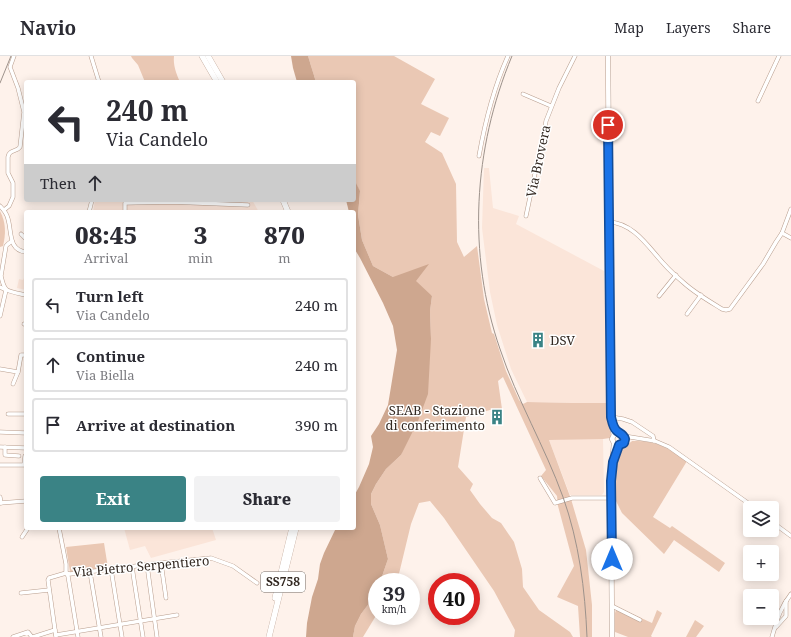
<!DOCTYPE html>
<meta charset="utf-8">
<style>
body{margin:0;font-family:"Noto Serif",serif;background:#f2f2f3;color:#2b2b33;height:100vh;display:flex;flex-direction:column;font-size:15px;white-space:nowrap}
*{box-sizing:border-box;margin:0}
p{font-size:13px;color:#7c7c81}
.icon{flex:none;width:22px;height:22px;fill:none;stroke:currentColor;stroke-width:2;stroke-linecap:round;stroke-linejoin:round}
.map{position:relative;flex:1;overflow:hidden}
.drawer{position:absolute;left:24px;top:154px;width:332px;height:320px;display:flex;flex-direction:column;background:#fff;border-radius:4px;box-shadow:0 2px 10px #0003}
.drawer>*{flex:none}
.banner{position:absolute;left:24px;top:24px;width:332px;height:122px;border-radius:4px;box-shadow:0 2px 10px #0003;background:#fff;color:#2b2b33;overflow:hidden}
.tools{position:absolute;left:743px;top:445px;display:grid;gap:8px}
.tools a{display:grid;place-items:center;width:36px;height:36px;border-radius:4px;background:#fff;box-shadow:0 2px 10px #0003;font-size:20px}
.speed{position:absolute;left:368px;top:517px;display:flex;gap:8px;font-size:20px;font-weight:700;text-align:center}
.speed>*{display:grid;place-content:center;width:52px;height:52px;border-radius:50%;background:#fff;box-shadow:0 2px 10px #0003;line-height:1}
.speed small{font-size:10px;font-weight:400}
.speed .limit{border:6px solid #d22;background:#fff;color:#111}
.pin{position:absolute;display:grid;place-items:center;width:34px;height:34px;color:#fff;margin:-17px;border:2px solid #fff;border-radius:50%;box-shadow:0 1px 4px #0007}
.me{position:absolute;width:44px;margin:-22px;rotate:0deg;stroke-linejoin:round;filter:drop-shadow(0 0 3px #0008)}
.turn{display:flex;align-items:center;gap:14px;height:84px;padding:0 16px;font-size:18px}
.turn .icon{width:52px;height:52px;stroke-width:2.5}
.turn b{display:block;font-size:28px;line-height:34px}
.then{display:flex;align-items:center;height:38px;padding:0 16px;background:#0003;gap:8px;font-size:15px}
.eta{display:flex;justify-content:space-evenly;align-items:center;height:68px;text-align:center}
.eta b{font-size:24px;font-weight:800;line-height:28px}
.primary-button{display:flex;gap:8px;margin-top:auto;padding:8px 16px}
.primary-button a{flex:1;height:46px;border-radius:4px;background:#3a8385;color:#fff;font-size:16px;font-weight:800;line-height:46px;text-align:center}
.primary-button a+a{background:#f2f2f3;color:#2b2b33}
ul{padding:0;list-style:none}
li{display:flex;align-items:center;gap:12px;height:54px;margin:0 8px 6px;padding:0 8px;border:2px solid #e1e1e2;border-radius:4px}
li div{flex:1}
li b{display:block;font-size:15px}
li em{font-style:normal}
header{display:flex;align-items:center;gap:24px;box-sizing:border-box;height:56px;padding:0 20px;background:#fff;border-bottom:1px solid #e1e1e2}
header strong{font-size:19px}
nav{display:flex;gap:22px;margin-inline-start:auto;font-size:14px}
.map>svg:first-child{display:block}
.built{fill:#fbe5d9}
.green{fill:#eac8b4}
.water{fill:#cea78f}
.lines{fill:none;stroke-linecap:round;stroke-linejoin:round}
.minor-casing{stroke:#b99e8e;stroke-width:4.5}
.tertiary-casing{stroke:#b99e8e;stroke-width:5.5}
.trunk-casing{stroke:#b99e8e;stroke-width:6}
.minor{stroke:#fff;stroke-width:3.5}
.tertiary{stroke:#fff;stroke-width:4.5}
.trunk{stroke:#fff;stroke-width:5.5}
.rail{stroke:#9d928b;stroke-width:1}
.route-casing{stroke:#114b97;stroke-width:10}
.route{stroke:#1a73e8;stroke-width:7}
.labels{text-anchor:middle;stroke-width:3;stroke-linejoin:round;paint-order:stroke}
.shield{fill:#fff;stroke:#706964;stroke-width:1}
.shield-label{font-size:12px;font-weight:bold;fill:#332922}
.street-label{font-size:13px;fill:#332922;stroke:#fff}
.poi-label{font-size:13px;fill:#332922;stroke:#fff;text-anchor:start}
</style>
<header>
<strong>Navio</strong>
<nav><a>Map</a><a>Layers</a><a>Share</a></nav>
</header>
<div class="map">
<svg width="791" height="581" viewBox="0 0 791 581">
<rect width="100%" height="100%" fill="#fef2eb"/>
<g class="built">
<path d="M484,112H489L493,152L519,160L516,168L604,215L608,347H572L527,346L511,313L497,269L490,236L482,172Z"/>
<path d="M95,144H252L259,156H93Z"/>
<path d="M24,222H26V234L17,232L19,223L23,224Z"/>
<path d="M568,383H603L604,436L602,439H570L549,384Z"/>
<path d="M124,472H212L216,484L151,502L145,490L130,494Z"/>
</g>
<g class="green">
<path d="M131,0H174C173,9 176,17 180,26H145L138,9L132,2Z"/>
<path d="M308,0H394L435,23L421,48L449,62L440,80L431,76L425,86L442,97L456,128L457,186L464,201L477,190L484,243L492,277L494,278L506,315L519,344L523,348L527,346L572,347H608V368L611,379L610,382L603,383L549,384L571,443L586,494L592,549V581H580L578,550L557,541L574,510L558,450L557,440L541,420L546,414L503,321L498,325L502,353L490,354L466,361L458,411L473,428L470,434L480,448L492,462L501,467L514,486L522,513L523,531L539,554L570,576L573,581H514L515,574L494,535L444,462L430,445L419,447L411,468L397,526H380L388,503L380,469L371,448V438L376,428L386,413L401,399L431,283L430,255L432,240L393,221L373,210L362,184L358,159L360,136L354,123V26H316Z"/>
<path d="M0,155C6,166 6,178 3,190L0,191Z"/>
<path d="M632,385C656,384 668,392 687,405L653,461L670,472L672,470L725,507L719,516L674,484L664,498L622,457L615,443L617,401L620,393C625,391 627,388 631,386Z"/>
<path d="M104,487L108,512L70,516L66,491Z"/>
<path d="M377,536V558L363,581H353L355,570L361,558Z"/>
<path d="M617,551L652,567L657,554L662,557L651,580L652,581H628L615,576V557Z"/>
<path d="M695,564L704,570L696,581H686Z"/>
</g>
<g class="water">
<path d="M291,0H308L316,26H297L293,12Z"/>
<path d="M354,123L360,135L358,159L362,184L373,210L393,221L429,208L416,225L432,240L430,255L431,283L428,338L418,365L401,399L386,413L376,428L371,438V448L380,469L388,503L380,526H377L376,538L361,558L355,570L353,581H306L307,567L312,541L318,523L320,508L324,497L336,472H354V440L359,431L369,408L373,391L371,380L379,368L388,349L397,294L393,270L383,247L360,202L354,192V156H349L346,144H354Z"/>
</g>
<g class="lines">
<g class="minor-casing">
<g id="minor">
<path d="M91,0L99,26"/>
<path d="M523,38L551,50"/>
<path d="M758,45L779,0"/>
<path d="M479,100C485,66 494,31 508,0"/>
<path d="M0,150C4,154 7,158 8,163C12,176 8,194 26,196"/>
<path d="M4,154L9,150L13,141V127L8,117V101L9,98L11,96L18,93L20,91L24,56L18,32L10,11L14,0"/>
<path d="M89,156L92,144"/>
<path d="M125,156V147L171,146L248,149"/>
<path d="M526,160L537,108L542,91L546,65L559,32L575,0"/>
<path d="M609,166C634,167 649,192 664,208C670,215 677,221 684,227C695,237 709,245 722,253L726,254L730,253L763,208L776,186L782,177L791,153"/>
<path d="M782,177L791,182"/>
<path d="M21,178L26,183"/>
<path d="M12,185L8,188L6,190L1,220C2,224 3,230 6,233C8,236 22,238 26,239"/>
<path d="M0,231L6,234L0,260"/>
<path d="M659,240L676,219"/>
<path d="M687,258L701,239"/>
<path d="M24,268L26,269"/>
<path d="M0,313L18,316"/>
<path d="M13,328L18,316L21,299H26"/>
<path d="M8,358H26"/>
<path d="M611,361L623,363L632,366L653,380L654,385"/>
<path d="M0,376L26,377"/>
<path d="M624,380L655,385L669,391L755,452"/>
<path d="M0,391L26,392"/>
<path d="M5,391V399L19,400"/>
<path d="M0,409H24L25,400"/>
<path d="M540,422L555,447L572,442H611"/>
<path d="M0,441L1,447"/>
<path d="M0,447L26,445"/>
<path d="M772,466L791,480"/>
<path d="M59,472L66,508V517L68,520L78,581"/>
<path d="M22,481L28,472"/>
<path d="M161,507L166,542"/>
<path d="M147,509L157,581"/>
<path d="M132,511L143,581"/>
<path d="M111,513L122,581"/>
<path d="M90,516L101,581"/>
<path d="M21,537L49,534"/>
<path d="M612,550L640,564"/>
<path d="M776,571L786,560V545"/>
<path d="M56,579L177,559"/>
<path d="M13,581L28,576L32,581"/>
<path d="M33,581L55,574"/>
<path d="M56,581L48,524L49,522L66,517L70,518L161,507L211,502L233,510L257,527"/>
<path d="M772,581C777,564 780,552 791,538"/>
</g>
</g>
<g class="tertiary-casing">
<g id="tertiary">
<path d="M608,0L611,368L614,379"/>
<path d="M612,581L611,442L613,399L614,387L612,383L614,379L616,377H620L623,379L625,383L622,388L617,389L614,387"/>
</g>
</g>
<g class="trunk-casing">
<g id="trunk">
<path d="M202,0L217,26"/>
<path d="M208,0L223,26"/>
<path d="M283,144L288,156"/>
<path d="M275,542L292,472"/>
<path d="M269,581L296,472"/>
</g>
</g>
<use href="#minor" class="minor"/>
<use href="#tertiary" class="tertiary"/>
<use href="#trunk" class="trunk"/>
<g class="rail">
<path d="M512,0C473,93 467,198 500,293C517,344 545,391 563,441C579,486 585,533 587,581"/>
<path d="M0,27L11,0"/>
</g>
</g>
<g class="lines">
<g class="route-casing">
<path id="route" d="M608,69L611,361C612,365 613,371 616,374C619,378 623,377 625,383L624,387L619,389L618,392L613,406L611,425L612,503"/>
</g>
<use href="#route" class="route"/>
</g>
<defs>
<g id="building-bare" transform="scale(1.2)"><path d="M-4-6H4V6H1V3H-1V6H-4ZM-2.5-4.3h1.7v1.8h-1.7ZM.8-4.3h1.7v1.8H.8ZM-2.5-1h1.7V.8h-1.7ZM.8-1h1.7V.8H.8Z" fill="#3a8385" stroke="#fff" stroke-width="2.5" paint-order="stroke"/></g>
</defs>
<g fill-rule="evenodd">
<use href="#building-bare" x="538" y="284"/>
<use href="#building-bare" x="497" y="361"/>
</g>
<g class="labels">
<rect class="shield" x="261" y="516" width="44" height="20" rx="3"/>
<g class="shield-label">
<text x="283" y="530">SS758</text>
</g>
<g class="street-label">
<text transform="translate(538 105) rotate(-78)" y="5">Via Brovera</text>
<text transform="translate(141 510) rotate(-5)" y="5">Via Pietro Serpentiero</text>
</g>
<g class="poi-label">
<text x="550" y="289">DSV</text>
<text x="485" y="359" text-anchor="end">SEAB - Stazione<tspan x="485" dy="15">di conferimento</tspan></text>
</g>
</g>
</svg>
<div class="tools">
<a><svg class="icon" aria-label="layers" viewBox="0 0 24 24"><path d="M12 4l9 5-9 5-9-5zM3 14l9 5 9-5"/></svg></a>
<a>+</a>
<a>−</a>
</div>
<div class="speed"><div>39<small>km/h</small></div><div class="limit">40</div></div>
<div class="pin" style="left:608px;top:69px;background:#d93025"><svg class="icon" aria-label="arrive" viewBox="0 0 24 24"><path d="M6 21V4h12l-3 4 3 4H6"/></svg></div>
<svg class="me" style="left:612px;top:503px" viewBox="-20 -20 40 40"><circle r="19" fill="#fff"/><path d="M0-13L10 11 0 6-10 11z" fill="#1a73e8"/></svg>
<div class="banner">
<div class="turn"><svg class="icon" aria-label="left" viewBox="0 0 24 24"><path d="M17 20v-9H6M10 6l-5 5 5 5"/></svg><div><b>240 m</b>Via Candelo</div></div>
<div class="then">Then<svg class="icon" aria-label="ahead" viewBox="0 0 24 24"><path d="M12 20V5M6 11l6-6 6 6"/></svg></div>
</div>
<section class="drawer">
<div class="eta">
<div><b>08:45</b><p>Arrival</p></div>
<div><b>3</b><p>min</p></div>
<div><b>870</b><p>m</p></div>
</div>
<ul>
<li><svg class="icon" aria-label="left" viewBox="0 0 24 24"><path d="M17 20v-9H6M10 6l-5 5 5 5"/></svg><div><b>Turn left</b><p>Via Candelo</p></div><em>240 m</em></li>
<li><svg class="icon" aria-label="ahead" viewBox="0 0 24 24"><path d="M12 20V5M6 11l6-6 6 6"/></svg><div><b>Continue</b><p>Via Biella</p></div><em>240 m</em></li>
<li><svg class="icon" aria-label="arrive" viewBox="0 0 24 24"><path d="M6 21V4h12l-3 4 3 4H6"/></svg><div><b>Arrive at destination</b></div><em>390 m</em></li>
</ul>
<div class="primary-button"><a>Exit</a><a>Share</a></div>
</section>
</div>
